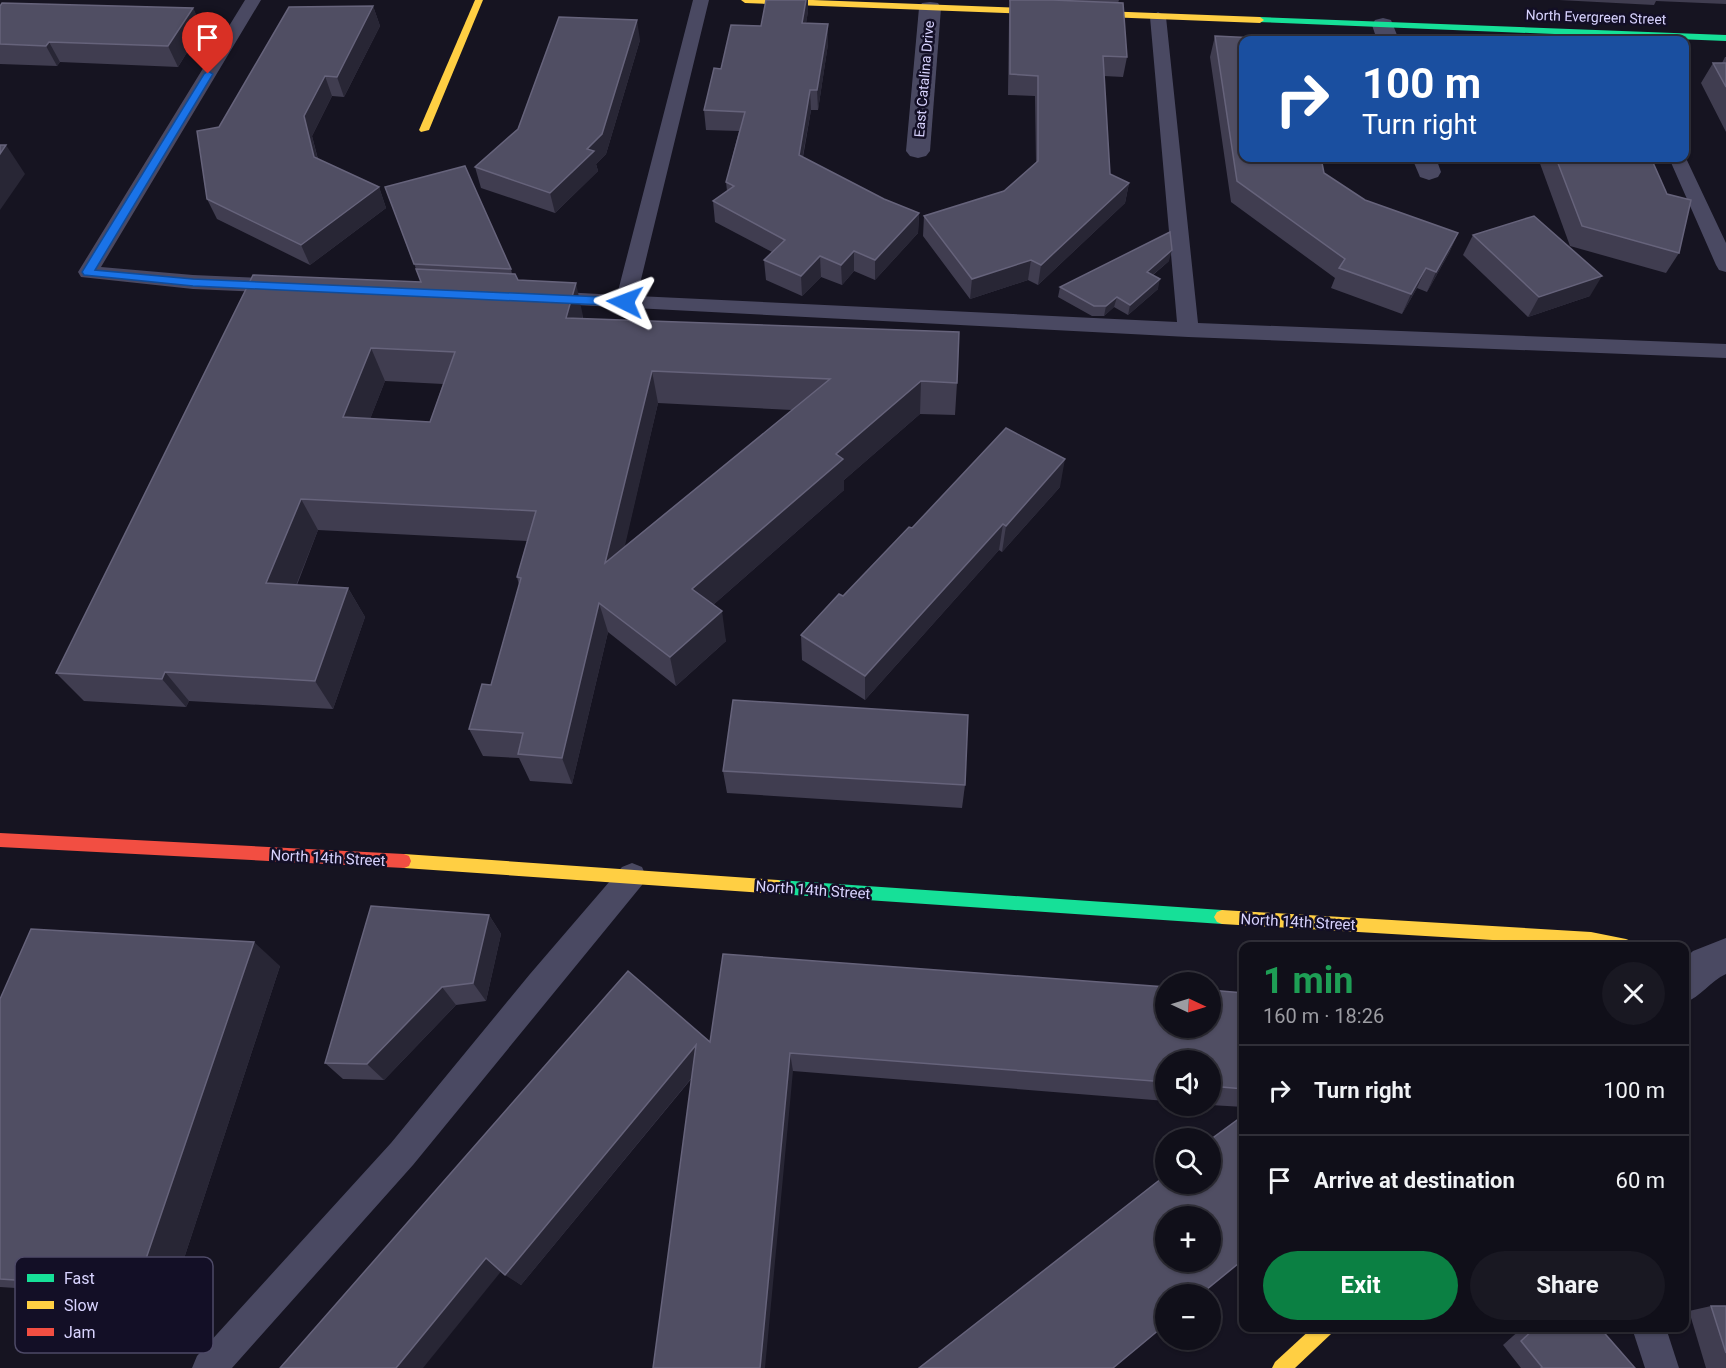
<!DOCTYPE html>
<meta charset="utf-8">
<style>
body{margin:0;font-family:Roboto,sans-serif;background:#191822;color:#f1f3f6;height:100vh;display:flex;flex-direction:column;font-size:22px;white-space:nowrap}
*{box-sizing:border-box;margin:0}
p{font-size:20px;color:#9c9ca2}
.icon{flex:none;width:33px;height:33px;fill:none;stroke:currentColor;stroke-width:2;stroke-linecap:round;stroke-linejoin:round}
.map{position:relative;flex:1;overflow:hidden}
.panel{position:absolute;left:1239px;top:942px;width:450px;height:390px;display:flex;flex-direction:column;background:#100f19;border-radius:12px;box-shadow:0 2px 4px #0004,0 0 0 2px #302f38}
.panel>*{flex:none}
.guide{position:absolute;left:1239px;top:36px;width:450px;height:126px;border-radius:12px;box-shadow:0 2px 4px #0004,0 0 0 2px #302f38;background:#1a4fa0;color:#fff;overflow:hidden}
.needle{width:39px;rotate:94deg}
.fabs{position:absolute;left:1155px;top:972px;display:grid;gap:12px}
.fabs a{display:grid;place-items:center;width:66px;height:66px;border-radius:50%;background:#100f19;box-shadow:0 2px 4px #0004,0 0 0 2px #302f38;font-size:30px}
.pin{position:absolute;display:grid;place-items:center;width:51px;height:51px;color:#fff;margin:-62px -26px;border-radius:50% 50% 50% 0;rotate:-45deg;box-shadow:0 0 6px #0007}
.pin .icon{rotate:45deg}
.me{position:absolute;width:66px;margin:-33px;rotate:273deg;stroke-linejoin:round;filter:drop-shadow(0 0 4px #0008)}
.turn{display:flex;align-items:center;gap:21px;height:126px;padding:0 24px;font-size:27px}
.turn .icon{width:78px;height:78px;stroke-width:2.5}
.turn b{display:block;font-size:42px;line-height:51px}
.round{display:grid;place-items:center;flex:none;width:63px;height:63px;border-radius:32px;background:#191822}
.head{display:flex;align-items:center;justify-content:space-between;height:102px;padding:0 24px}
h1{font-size:36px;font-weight:700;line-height:45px;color:#1e9e55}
.button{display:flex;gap:12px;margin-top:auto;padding:12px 24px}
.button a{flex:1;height:69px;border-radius:36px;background:#0b8043;color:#fff;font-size:24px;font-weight:700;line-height:69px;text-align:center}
.button a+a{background:#191822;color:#f1f3f6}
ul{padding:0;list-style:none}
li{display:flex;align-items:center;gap:18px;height:90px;padding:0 24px;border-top:2px solid #302f38}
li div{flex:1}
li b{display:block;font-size:22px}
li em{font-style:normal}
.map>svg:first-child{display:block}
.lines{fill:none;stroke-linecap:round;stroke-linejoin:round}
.lane{fill:#4a4962;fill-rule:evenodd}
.street{fill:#4a4962;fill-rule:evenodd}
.fast{fill:#16e098;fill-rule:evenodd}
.slow{fill:#ffcf43;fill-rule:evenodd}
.jam{fill:#f24e42;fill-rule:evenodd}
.wall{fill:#403d50;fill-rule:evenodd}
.shaded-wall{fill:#282635}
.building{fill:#504e63;stroke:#66637b;stroke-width:1.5;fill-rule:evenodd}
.route{fill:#1a73e8;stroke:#114b97;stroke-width:1.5}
.labels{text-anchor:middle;stroke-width:5;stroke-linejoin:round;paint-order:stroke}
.far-street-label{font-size:14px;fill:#d9d4ff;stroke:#130f26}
.street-label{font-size:15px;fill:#d9d4ff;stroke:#130f26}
.key{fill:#130f26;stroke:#4e4a67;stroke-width:1.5}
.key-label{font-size:16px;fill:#d9d4ff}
</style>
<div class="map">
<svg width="1726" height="1368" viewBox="0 0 1726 1368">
<rect width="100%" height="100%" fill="#161421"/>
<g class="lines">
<g class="lane">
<path d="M245,0H261L101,267L193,275L284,279L291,281L294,286L291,291L284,293L193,289L81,277L78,272Z"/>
<path d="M693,0H709L637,296L1177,322L1150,17L1158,12L1166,17L1198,323L1726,344V358L1188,337L538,303L535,298L538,293L545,291L617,295Z"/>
<path d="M1684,154L1726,243V272L1719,270L1716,265L1669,158H1684Z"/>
<path d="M632,863L642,867L646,876L642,885L413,1165L232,1368H192L197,1356L391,1143L530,974L622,867Z"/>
<path d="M1632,1328H1666L1679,1368H1645Z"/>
</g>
<g class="street">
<path d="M930,2L938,3L941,8L930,151L926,156L918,158L910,156L906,151L919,8L922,3Z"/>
<path d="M1383,18L1391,20L1399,40H1377L1372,25L1375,20Z"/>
<path d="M1412,158H1436L1441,172L1438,177L1429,180L1420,177Z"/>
<path d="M1726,938V974C1710,981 1701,997 1684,1003V959L1693,951Z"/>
</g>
<g class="fast">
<path d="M1260,17L1726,35V41L1257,22V18Z"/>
<path d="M778,880L1222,910L1227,912L1230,917L1227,922L1222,924L778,894L773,892L771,887L773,882Z"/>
</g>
<g class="slow">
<path d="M475,0H483L429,130L421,132L419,130Z"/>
<path d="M741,0H813L1260,17L1264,20L1260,23L745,3Z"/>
<path d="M404,854L778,880L783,882L785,887L783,892L778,894L404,868L399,866L397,861L399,856Z"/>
<path d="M1222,910L1591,932L1626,939L1631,941L1634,946H1592L1222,924L1217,922L1214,917L1217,912Z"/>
<path d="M1312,1328H1334L1331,1334L1295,1368H1272L1275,1362Z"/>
</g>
<path class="jam" d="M0,833L404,854L409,856L411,861L409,866L404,868L0,847Z"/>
</g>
<g class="wall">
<path d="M766,0H808V11L806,23L828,44L818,110H811L803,157L884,199L919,213L918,233L875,280L854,271L842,285L821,277L802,296L766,280L764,260L772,252L715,222L713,201L727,191L726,182L739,131L706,130L704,110L721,69L761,26Z"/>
<path d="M1009,0H1119L1118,3L1127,57L1123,77L1104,76L1110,174L1129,183L1125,203L1038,285L1028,280L970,299L923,236L924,216L1004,191L1036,164L1035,96L1008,95L1009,18L1010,2L1009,1Z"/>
<path d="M1559,0H1726V4L1656,1L1654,5Z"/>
<path d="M0,6L193,8L202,28L178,67L60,62L57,66L0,64Z"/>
<path d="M373,6L380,26L344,97L332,96L312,136L318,159L379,187L386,208L310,265L217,219L207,199L219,127Z"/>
<path d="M1215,36L1324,173L1365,200L1458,233L1449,253L1427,292L1417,288L1402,314L1331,288L1335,278L1231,202L1210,57Z"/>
<path d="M640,40L606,154L596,164L598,171L555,213L481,188L475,167Z"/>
<path d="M1725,57H1726V132L1701,83L1713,63H1722Z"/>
<path d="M1538,158H1651L1679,253L1666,273L1570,246Z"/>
<path d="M385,187L511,269L512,274L518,280L583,316V318L957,383L955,415L920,414L844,480V490L713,605L726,641L676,686L608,632L572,784L530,781L519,758L483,756L469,729L491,685L519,585L517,577L527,541L318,530L297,585L348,588L365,617L333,709L189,701L186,707L84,701L56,673L421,282ZM385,381L443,384L430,422L370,419ZM658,403L792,410L624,547Z"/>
<path d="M1473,235L1590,296L1528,317L1463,255Z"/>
<path d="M1169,261L1153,275L1158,289L1128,315L1114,307L1104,316H1092L1058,297L1060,287Z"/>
<path d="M1060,487L1002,552L999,550L865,700L802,660L801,635L843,596L912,528Z"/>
<path d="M723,771L965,785L962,808L727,793Z"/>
<path d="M489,915L501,934L486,1001L456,1005L384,1080L343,1079L325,1063Z"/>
<path d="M280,966L171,1298L0,1287V999Z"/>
<path d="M1244,993V1107L1210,1105V1060H1166V1101L793,1071L692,1078L521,1285L501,1271L280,1368L710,1042Z"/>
<path d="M1711,1306H1726V1368H1706L1689,1311Z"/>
<path d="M1522,1328H1600L1635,1368H1521L1503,1345Z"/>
</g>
<g class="shaded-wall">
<path d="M806,0H808V11L803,43L802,23Z"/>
<path d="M373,6L380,26L344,97L337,77Z"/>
<path d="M193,8L202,28L178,67L168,46Z"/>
<path d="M637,20L640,40L606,154L596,164L598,171L555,213L550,193Z"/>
<path d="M828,24V44L818,110L817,90Z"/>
<path d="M49,42L60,62L57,66L46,46Z"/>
<path d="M325,76L332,96L312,136L322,177L314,157L304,116Z"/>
<path d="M810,90L811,110L799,176V155Z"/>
<path d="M6,145L25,174L0,210V154Z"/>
<path d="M1129,183L1125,203L1038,285L1041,265Z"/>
<path d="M379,187L386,208L310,265L301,245Z"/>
<path d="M919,213L918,233L875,280V260Z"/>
<path d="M1458,233L1449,253L1427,292L1436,272Z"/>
<path d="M1172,250L1169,261L1144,282L1147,272Z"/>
<path d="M854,251V271L842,285L841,265Z"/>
<path d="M820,256L821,277L802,296L801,276Z"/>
<path d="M1031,260L1028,280L970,299L972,279Z"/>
<path d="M1426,268L1417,288L1402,314L1411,294Z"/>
<path d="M1602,276L1590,296L1528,317L1539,297Z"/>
<path d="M1160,279L1158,289L1128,315L1130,305Z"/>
<path d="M576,283L583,316L574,351L566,318Z"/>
<path d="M1117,297L1114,307L1104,316L1106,306Z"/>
<path d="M371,348L385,381L358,450L343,417Z"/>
<path d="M652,371L658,403L614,593L605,563Z"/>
<path d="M921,381L920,414L844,480V490L697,619L692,589L836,454Z"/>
<path d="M1065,459L1060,487L1002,552L1006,526Z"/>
<path d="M301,499L318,530L285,613L266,583Z"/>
<path d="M1003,524L999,550L865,700V676Z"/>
<path d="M348,588L365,617L333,709L315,681Z"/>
<path d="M599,603L608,632L572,784L562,758Z"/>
<path d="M722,611L726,641L676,686L670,657Z"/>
<path d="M165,672L189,701L186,707L162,679Z"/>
<path d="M489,915L501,934L486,1001L473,983Z"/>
<path d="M254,942L280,966L171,1298L136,1288Z"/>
<path d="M442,987L456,1005L384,1080L367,1064Z"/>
<path d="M696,1045L703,1064L521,1285L505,1275Z"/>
<path d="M790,1053L793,1071L765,1368H760Z"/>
<path d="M486,1258L503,1269L423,1368H396Z"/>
</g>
<g class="building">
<path d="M766,0H806L802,23L828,24L817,90H810L799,155L884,199L919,213L875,260L854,251L841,265L820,256L801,276L764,260L785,240L713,201L734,186L726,182L745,112L704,110L714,68L721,69L731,25L761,26Z"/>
<path d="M1010,0H1053L1123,3L1127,57L1103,56L1110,174L1129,183L1041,265L1031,260L972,279L924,216L1004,191L1038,161V76L1010,74Z"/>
<path d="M2,3L193,8L168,46L49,42L46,46L0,44V6Z"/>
<path d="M373,6L337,77L325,76L304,116L314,157L379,187L301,245L207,199L197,131L219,127L289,7Z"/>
<path d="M559,17L637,20L602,134L587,149L594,151L550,193L475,167L518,129Z"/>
<path d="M1215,36L1297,40H1244V158H1321L1324,173L1365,200L1458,233L1436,272L1426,268L1411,294L1339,268L1345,259L1237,181Z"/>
<path d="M1713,63H1726V87Z"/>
<path d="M0,145H6L0,154Z"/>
<path d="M1556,158H1651L1667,194L1691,200L1679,253L1582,226Z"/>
<path d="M465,166L511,269L414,264L385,187Z"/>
<path d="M1534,216L1602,276L1539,297L1473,235Z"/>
<path d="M1170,232L1172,250L1147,272L1160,279L1130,305L1117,297L1106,306H1094L1060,287Z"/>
<path d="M416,269L515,274L518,280L576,283L566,318L959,332L957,383L921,381L836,454L843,459L692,589L722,611L670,657L599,603L562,758L518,754L523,733L469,729L482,684L491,685L521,578L517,577L536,511L301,499L266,583L348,588L315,681L165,672L162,679L56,673L253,275L421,282ZM371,348L455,352L430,422L343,417ZM652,371L830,379L605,563Z"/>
<path d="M1006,428L1065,459L1006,526L1003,524L865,676L801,635L839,594L843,596L909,527L912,528Z"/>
<path d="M733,700L968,715L965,785L723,771Z"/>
<path d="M371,906L489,915L473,983L442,987L367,1064L325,1063Z"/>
<path d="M31,929L254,942L136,1288L0,1279V999Z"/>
<path d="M723,954L1166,987V1028H1210V990L1244,993V1089L1210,1086V1060H1166V1082L790,1053L760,1368H653L696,1045L505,1275L486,1258L396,1368H280L628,971L710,1042Z"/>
<path d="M1244,1115V1259L1201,1294H1166V1324L1113,1368H919L1166,1175V1184H1210V1140ZM1166,1216H1210V1262H1166Z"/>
<path d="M1711,1306H1726V1353Z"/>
<path d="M1535,1328H1600L1635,1368H1541L1542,1367L1521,1341Z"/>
</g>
<path class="route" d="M208,71L213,74L95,270L193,279L625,298L630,302L625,306L193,286L84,275L82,272L204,74Z"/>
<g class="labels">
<g class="far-street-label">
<text transform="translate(1596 17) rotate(2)" y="5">North Evergreen Street</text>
<text transform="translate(924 79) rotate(-85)" y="5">East Catalina Drive</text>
</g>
<g class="street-label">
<text transform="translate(328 858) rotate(3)" y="5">North 14th Street</text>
<text transform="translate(813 890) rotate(4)" y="5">North 14th Street</text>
<text transform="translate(1298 922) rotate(3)" y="5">North 14th Street</text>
</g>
</g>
<rect x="15" y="1257" width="198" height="96" rx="9" class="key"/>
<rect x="27" y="1274" width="27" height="8" fill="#16e098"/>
<rect x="27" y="1301" width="27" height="8" fill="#ffcf43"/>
<rect x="27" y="1328" width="27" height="8" fill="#f24e42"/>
<g class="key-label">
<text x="64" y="1284">Fast</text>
<text x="64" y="1311">Slow</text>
<text x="64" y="1338">Jam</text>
</g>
</svg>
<div class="fabs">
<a><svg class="needle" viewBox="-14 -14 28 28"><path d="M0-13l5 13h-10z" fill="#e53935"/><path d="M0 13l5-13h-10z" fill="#9c9ca2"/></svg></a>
<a><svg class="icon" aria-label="sound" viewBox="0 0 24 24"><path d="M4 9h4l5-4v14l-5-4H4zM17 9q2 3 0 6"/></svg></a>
<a><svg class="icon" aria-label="search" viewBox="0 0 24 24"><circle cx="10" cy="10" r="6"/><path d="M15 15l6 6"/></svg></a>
<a>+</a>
<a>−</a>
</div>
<div class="pin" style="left:208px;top:74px;background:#d93025"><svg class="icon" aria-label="arrive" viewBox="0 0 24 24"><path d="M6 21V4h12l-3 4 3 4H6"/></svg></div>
<svg class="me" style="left:625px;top:302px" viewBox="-20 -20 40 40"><path d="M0-17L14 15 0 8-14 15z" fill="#1a73e8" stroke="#fff" stroke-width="4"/></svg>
<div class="guide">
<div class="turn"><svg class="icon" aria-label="right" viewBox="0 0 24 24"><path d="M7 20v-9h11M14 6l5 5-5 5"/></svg><div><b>100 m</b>Turn right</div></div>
</div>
<section class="panel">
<div class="head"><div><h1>1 min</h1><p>160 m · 18:26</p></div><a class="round"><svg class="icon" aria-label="close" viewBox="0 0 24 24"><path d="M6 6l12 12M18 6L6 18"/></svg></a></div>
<ul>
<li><svg class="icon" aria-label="right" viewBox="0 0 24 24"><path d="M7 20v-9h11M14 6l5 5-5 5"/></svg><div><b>Turn right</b></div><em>100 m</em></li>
<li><svg class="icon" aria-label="arrive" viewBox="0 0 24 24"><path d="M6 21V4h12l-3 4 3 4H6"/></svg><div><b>Arrive at destination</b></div><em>60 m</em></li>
</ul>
<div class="button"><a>Exit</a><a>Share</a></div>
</section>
</div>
